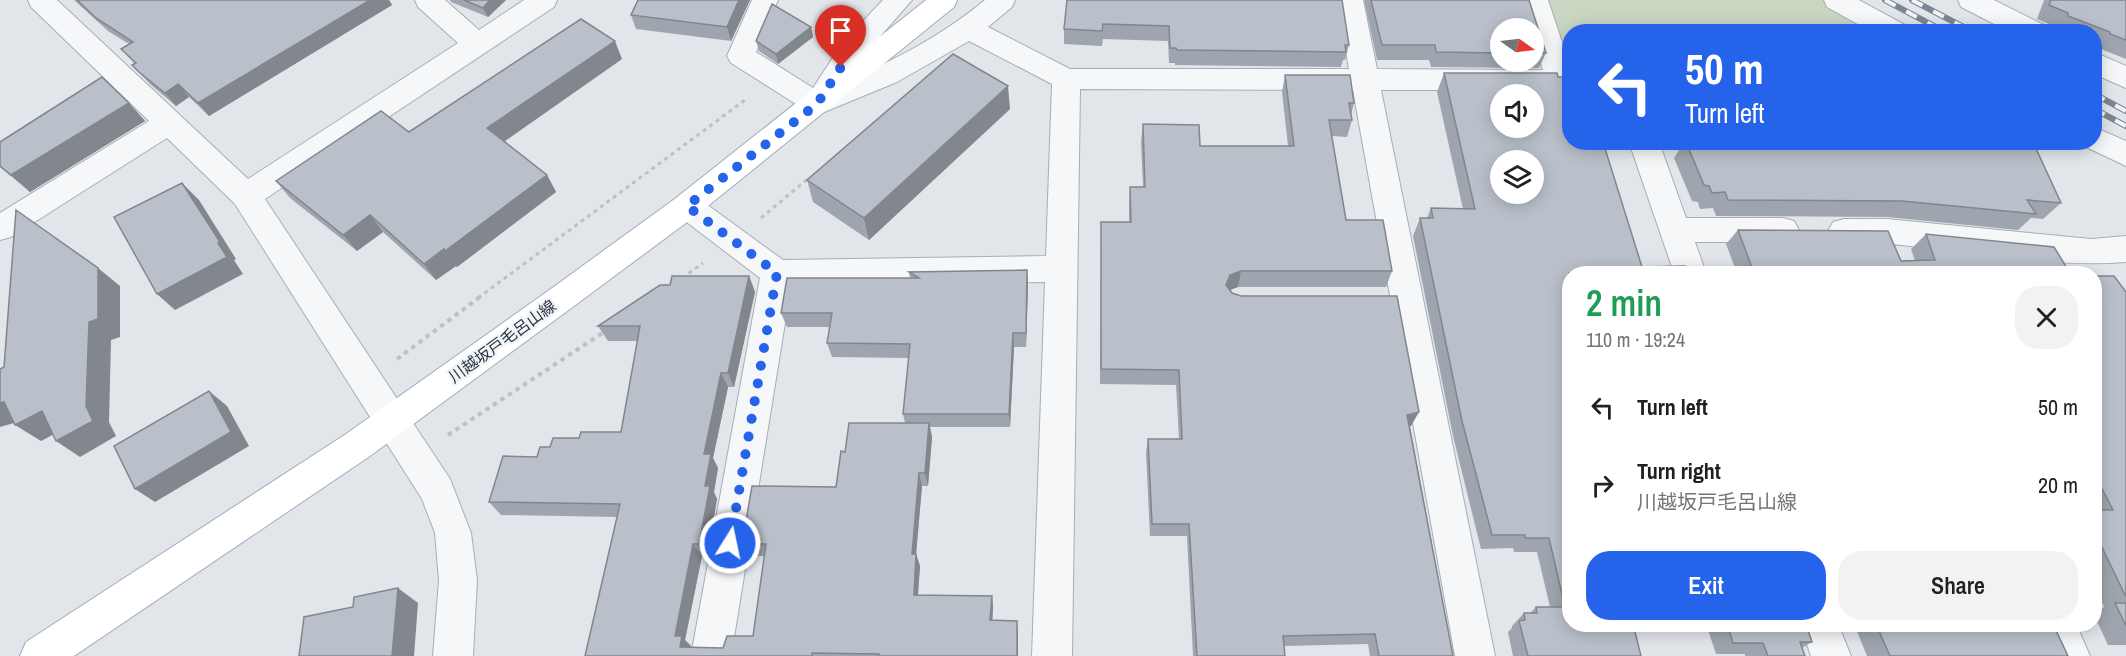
<!DOCTYPE html>
<meta charset="utf-8">
<style>
body{margin:0;font-family:"Archivo Narrow","Noto Sans JP",sans-serif;background:#f2f2f2;color:#202124;height:100vh;display:flex;flex-direction:column;font-size:22px;white-space:nowrap}
*{box-sizing:border-box;margin:0}
p{font-size:20px;color:#757577}
.icon{flex:none;width:33px;height:33px;fill:none;stroke:currentColor;stroke-width:2;stroke-linecap:round;stroke-linejoin:round}
.map{position:relative;flex:1;overflow:hidden}
.details{position:absolute;left:1562px;top:266px;width:540px;height:366px;display:flex;flex-direction:column;background:#fff;border-radius:24px;box-shadow:0 3px 15px #0003}
.details>*{flex:none}
.guide{position:absolute;left:1562px;top:24px;width:540px;height:126px;border-radius:24px;box-shadow:0 3px 15px #0003;background:#2563eb;color:#fff;overflow:hidden}
.needle{width:39px;rotate:104deg}
.controls{position:absolute;left:1490px;top:18px;display:grid;gap:12px}
.controls a{display:grid;place-items:center;width:54px;height:54px;border-radius:50%;background:#fff;box-shadow:0 3px 15px #0003;font-size:30px}
.pin{position:absolute;display:grid;place-items:center;width:51px;height:51px;color:#fff;margin:-62px -26px;border-radius:50% 50% 50% 0;rotate:-45deg;box-shadow:0 0 6px #0007}
.pin .icon{rotate:45deg}
.me{position:absolute;width:66px;margin:-33px;rotate:10deg;stroke-linejoin:round;filter:drop-shadow(0 0 4px #0008)}
.turn{display:flex;align-items:center;gap:21px;height:126px;padding:0 24px;font-size:27px}
.turn .icon{width:78px;height:78px;stroke-width:2.5}
.turn b{display:block;font-size:42px;line-height:51px}
.round{display:grid;place-items:center;flex:none;width:63px;height:63px;border-radius:24px;background:#f2f2f2}
.summary{display:flex;align-items:center;justify-content:space-between;height:102px;padding:0 24px}
h1{font-size:36px;font-weight:600;line-height:45px;color:#1e9e55}
.action{display:flex;gap:12px;margin-top:auto;padding:12px 24px}
.action a{flex:1;height:69px;border-radius:24px;background:#2563eb;color:#fff;font-size:24px;font-weight:600;line-height:69px;text-align:center}
.action a+a{background:#f2f2f2;color:#202124}
ul{padding:0;list-style:none}
li{display:flex;align-items:center;gap:18px;height:78px;padding:0 24px}
li div{flex:1}
li b{display:block;font-size:22px}
li em{font-style:normal}
.map>svg:first-child{display:block}
.green{fill:#c9d6c2}
.lines{fill:none;stroke-linecap:round;stroke-linejoin:round}
.minor-casing{stroke:#a7adb6;stroke-width:2}
.primary-casing{stroke:#a0acb8;stroke-width:2}
.path-far1{stroke:#bcc1c7;stroke-width:3;stroke-dasharray:4 4;stroke-linecap:butt}
.path{stroke:#bcc1c7;stroke-width:4;stroke-dasharray:4.5 4.5;stroke-linecap:butt}
.minor{fill:#f5f7f9;fill-rule:evenodd}
.primary{fill:#fff;fill-rule:evenodd}
.rail-casing{stroke:#7a8796;stroke-width:6}
.rail{stroke:#f2f5f8;stroke-width:4;stroke-dasharray:12;stroke-linecap:butt}
.wall{fill:#9fa5ae;fill-rule:evenodd}
.shaded-wall{fill:#82868d}
.building{fill:#b9c0ca;stroke:#82868d;stroke-width:1.5;fill-rule:evenodd}
.route{stroke:#2563eb;stroke-width:10;stroke-dasharray:0 18}
.labels{text-anchor:middle;stroke-width:5;stroke-linejoin:round;paint-order:stroke}
.street-label{font-size:16px;fill:#293545;stroke:#f2f5f8}
</style>
<div class="map">
<svg width="2126" height="656" viewBox="0 0 2126 656">
<rect width="100%" height="100%" fill="#e2e6eb"/>
<path class="green" d="M1548,0H1824L1883,31L1569,32V68Z"/>
<g class="lines">
<g class="minor-casing">
<g id="minor">
<path d="M28,0H57L248,179L458,43L418,7L415,0H445L479,30L524,0H557L554,7L265,199L450,479L471,533L477,580L473,656H433L439,580L435,533L422,499L235,204L167,138L11,237L0,240V213L149,121L31,7Z"/>
<path d="M752,0H778L756,52L813,88L843,42L883,0H912L863,56L848,80C896,60 944,34 985,0H1015L1012,7L988,27L1070,69H1349L1337,0H1363L1377,69L1543,70L1533,37V28H1530L1522,0H1548L1569,63V90H1381L1495,656H1455L1353,90L1080,89L1072,656H1032L1045,282L791,286L731,656H691L760,278L676,214L672,206L676,198L687,194L698,198L783,260L1046,256L1052,84L969,41L897,82L817,115L807,111L731,63L727,56Z"/>
<path d="M1824,0H1859L1905,25L1908,32H1872L1827,7Z"/>
<path d="M1958,0H1994L2044,25L2047,32H2010L1961,7Z"/>
<path d="M2094,52L2126,66V88L2094,74Z"/>
<path d="M2094,127L2126,141V166L2084,146L2082,142H2094Z"/>
<path d="M1629,142H1659L1686,218H1783L1794,221L1799,230L1794,239L1783,242H1695L1706,273H1674Z"/>
<path d="M1844,219H1887L2091,239L2126,236V262C2054,268 1974,252 1901,245C1879,243 1854,247 1833,240L1828,231L1833,222Z"/>
<path d="M1800,624H1838L1851,656H1811Z"/>
<path d="M2037,624H2076L2090,656H2050Z"/>
</g>
</g>
<g class="primary-casing">
<path id="primary" d="M926,0H957L954,7L698,214L570,309L370,456L74,656H20L26,642L346,434L548,291L676,198Z"/>
</g>
<g class="path-far1">
<path d="M761,218L810,177"/>
<path d="M682,278L703,263"/>
<path d="M478,298L745,100"/>
</g>
<g class="path">
<path d="M397,359L480,297"/>
<path d="M448,435L607,330"/>
</g>
<use href="#minor" class="minor"/>
<use href="#primary" class="primary"/>
<g class="rail-casing">
<g id="rail">
<path d="M1885,0L1945,32"/>
<path d="M1912,0L1973,32"/>
<path d="M2094,94L2126,111"/>
<path d="M2094,109L2126,126"/>
</g>
</g>
<use href="#rail" class="rail"/>
</g>
<g class="wall">
<path d="M74,0H389L392,5L209,116L189,97L176,106L151,85L132,65L135,64L121,49L129,44L108,31Z"/>
<path d="M450,0H506L488,17L451,2Z"/>
<path d="M638,0H750L731,41L636,29L631,15Z"/>
<path d="M1067,0L1349,45L1345,60H1343L1341,67L1175,65V63H1169L1168,41L1103,39L1102,46L1064,44V29Z"/>
<path d="M1364,0H1529L1546,53L1539,68L1431,67L1429,60H1377ZM1500,28H1533V62H1500Z"/>
<path d="M2044,0H2126V59L2096,47L2097,45L2094,44V32H2061L2055,29L2056,27L2037,19Z"/>
<path d="M811,27L813,37L778,64L759,51L756,41Z"/>
<path d="M622,59L504,141L547,175L556,192L457,267L456,266L436,280L383,232L357,251L290,198L276,181L409,132Z"/>
<path d="M1444,73L1558,77L1569,142H1629L1625,149H1605L1569,273V624L1641,656H1513L1508,632L1512,628V626L1524,613H1530L1536,607H1550L1537,552H1514L1513,548L1481,549L1453,436L1413,236L1420,218H1427L1431,208L1463,209L1437,92Z"/>
<path d="M1285,75L1354,103L1351,115L1352,120L1347,137L1332,136L1346,220L1392,271L1386,287H1238L1230,290L1232,293L1411,426H1410L1453,656H1370L1368,644L1284,646L1285,656H1193L1187,536H1150L1146,452L1148,439H1179L1176,385L1100,384L1101,222H1129V203L1130,187H1143L1141,141L1143,124L1200,146H1288L1282,92Z"/>
<path d="M129,103L145,121L30,192L0,167V142Z"/>
<path d="M1010,109L869,240L813,202L807,180Z"/>
<path d="M1684,142H2033L2061,203L2043,219L2031,218L2018,230L1887,217L1716,216L1713,208L1700,209L1698,202L1692,201L1674,158Z"/>
<path d="M1738,230L1901,261H1915L1911,249L1926,234L2070,273H1737L1726,244Z"/>
<path d="M1027,270L1028,285L1026,347H1014L1010,427H930L932,437L928,486H922L916,554L920,566L918,595L992,596L993,607L992,620L1018,631V656H585L617,517L501,515L489,502L537,457L550,447L579,438L621,432L638,341H608L598,326L670,285L749,276L755,292L734,387H728L713,458L718,468L714,492L717,499L707,556H702L685,640L691,646L690,647L723,648L753,636L764,556H749L742,544L836,487L845,452L905,423L903,414L909,358L832,357L827,343L830,327H787L781,313L910,278L909,272Z"/>
<path d="M2094,276L2126,292V645H2108L2094,615V612L2104,607L2094,586Z"/>
<path d="M1706,624H1806L1812,642L1802,648L1805,656H1745V654H1716Z"/>
<path d="M1854,624H2053L2068,656H1867Z"/>
</g>
<g class="shaded-wall">
<path d="M370,0H389L392,5L209,116L198,103Z"/>
<path d="M490,0H506L488,17L483,8Z"/>
<path d="M739,0H750L731,41L727,27Z"/>
<path d="M811,27L813,37L778,64L776,54Z"/>
<path d="M615,41L622,59L498,146L487,128Z"/>
<path d="M178,84L189,97L176,106L165,93Z"/>
<path d="M1008,86L1010,109L869,240L864,218Z"/>
<path d="M129,103L145,121L30,192L11,175Z"/>
<path d="M547,175L556,192L457,267L445,251Z"/>
<path d="M182,183L199,200L236,259L234,260L243,274L175,310L157,294Z"/>
<path d="M370,215L383,232L357,251L343,235Z"/>
<path d="M444,249L456,266L436,280L424,264Z"/>
<path d="M98,268L120,286V337L111,340L109,422L116,436L80,457L56,441L86,406L89,322Z"/>
<path d="M1027,270L1028,285L1026,347V333Z"/>
<path d="M1241,271L1238,287L1227,291L1226,285L1230,275Z"/>
<path d="M749,276L755,292L734,387L728,373Z"/>
<path d="M1013,333L1014,347L1010,427L1009,414Z"/>
<path d="M721,373L728,387L713,458L718,468L714,492L717,499L707,556L699,544L705,486L704,454Z"/>
<path d="M209,391L227,406L249,446L155,502L135,489Z"/>
<path d="M4,402L42,411L66,428L41,441L15,425L28,419L0,427V403Z"/>
<path d="M1419,412L1411,426L1400,428L1407,415Z"/>
<path d="M929,423L932,437L928,486L925,473Z"/>
<path d="M919,473L922,486L915,566L912,554Z"/>
<path d="M693,544L702,556L685,640L691,646L689,656L680,647L675,636Z"/>
<path d="M916,554L920,566L917,606L914,595Z"/>
<path d="M398,588L418,603L414,656H392Z"/>
<path d="M992,596L993,607L992,631L990,620Z"/>
<path d="M1017,621L1018,631V656H1017Z"/>
</g>
<g class="building">
<path d="M77,0H370L198,103L178,84L165,93L139,72L132,65L136,63L121,49L133,42L96,18Z"/>
<path d="M464,0H490L483,8Z"/>
<path d="M638,0H739L727,27L631,15Z"/>
<path d="M1067,0H1342L1349,45H1345L1346,52L1177,50L1176,48H1170L1169,26L1103,24L1102,31L1064,29Z"/>
<path d="M1371,0H1529L1546,53H1533V28H1500V53L1436,52L1435,45H1382Z"/>
<path d="M2051,0H2126V40L2110,34V32L2068,16V13L2049,5Z"/>
<path d="M772,4L811,27L776,54L756,41Z"/>
<path d="M581,19L615,41L487,128L547,175L445,251L444,249L424,264L370,215L343,235L276,181L381,111L409,132Z"/>
<path d="M953,54L1008,86L864,218L807,180Z"/>
<path d="M1444,73H1557L1558,77H1569V142H1603L1642,267L1685,266L1688,273H1569V624H1633L1641,656H1528L1519,621L1525,620L1524,613H1537L1536,607H1565L1549,538H1525V535H1492L1462,421L1420,218H1433L1431,208L1475,209ZM1500,94H1533V128H1500ZM1500,160H1533V194H1500Z"/>
<path d="M1285,75H1350L1354,103H1349L1352,120H1329L1346,220H1383L1392,271H1241L1230,275L1226,285L1232,293L1241,296H1397L1419,412L1407,415L1453,656H1379L1375,634L1283,636L1285,656H1197L1189,524H1152L1148,439H1182L1179,370L1101,369V222H1131L1130,187H1145L1143,124L1199,125L1200,146H1294Z"/>
<path d="M102,77L129,103L11,175L0,166V142Z"/>
<path d="M1686,142H2033L2061,203L2027,200L2036,214L1902,201L1728,200L1725,192L1712,193L1709,186L1704,185Z"/>
<path d="M182,183L220,242L218,243L227,257L157,294L114,217Z"/>
<path d="M16,210L98,268V319L89,322L86,406L93,421L56,441L42,411L15,425L4,402L0,403V369L4,367Z"/>
<path d="M1738,230L1888,231L1901,261L1935,260L1926,234L2054,247L2070,273H1754Z"/>
<path d="M1027,270L1026,333H1013L1009,414H903L910,344L827,343L832,313H781L787,278H919L909,272Z"/>
<path d="M672,276H749L728,373H721L704,454H711L705,486H710L699,544H693L675,636H682L680,647L723,648L727,636H753L766,544H742L752,486L836,487L841,451L845,452L849,423H929L925,473H919L912,554H916L914,595L992,596L990,620L1017,621V656H879V654L812,653V656H585L620,504L489,502L503,456L537,457L540,447H550L553,438H579L581,432H621L640,326H598L660,285H670Z"/>
<path d="M2094,276H2114L2126,292V597L2094,531V510H2113L2094,473Z"/>
<path d="M209,391L231,432L135,489L114,446Z"/>
<path d="M398,588L392,656H299L304,617L353,607L354,597Z"/>
<path d="M2115,603H2126V626Z"/>
<path d="M1727,624H1806L1812,642H1800L1805,656H1768L1763,643H1733Z"/>
<path d="M1876,624H2053L2068,656H1890Z"/>
</g>
<g class="lines">
<path class="route" d="M730,543L777,273L687,206L817,104L841,67"/>
</g>
<g class="labels">
<g class="street-label">
<text transform="translate(502 341) rotate(-36)" y="6">川越坂戸毛呂山線</text>
</g>
</g>
</svg>
<div class="controls">
<a><svg class="needle" viewBox="-14 -14 28 28"><path d="M0-13l5 13h-10z" fill="#e53935"/><path d="M0 13l5-13h-10z" fill="#757577"/></svg></a>
<a><svg class="icon" aria-label="sound" viewBox="0 0 24 24"><path d="M4 9h4l5-4v14l-5-4H4zM17 9q2 3 0 6"/></svg></a>
<a><svg class="icon" aria-label="layers" viewBox="0 0 24 24"><path d="M12 4l9 5-9 5-9-5zM3 14l9 5 9-5"/></svg></a>
</div>
<div class="pin" style="left:841px;top:67px;background:#d93025"><svg class="icon" aria-label="arrive" viewBox="0 0 24 24"><path d="M6 21V4h12l-3 4 3 4H6"/></svg></div>
<svg class="me" style="left:730px;top:543px" viewBox="-20 -20 40 40"><circle r="17" fill="#2563eb" stroke="#fff" stroke-width="3"/><path d="M0-11L8 9 0 5-8 9z" fill="#fff"/></svg>
<div class="guide">
<div class="turn"><svg class="icon" aria-label="left" viewBox="0 0 24 24"><path d="M17 20v-9H6M10 6l-5 5 5 5"/></svg><div><b>50 m</b>Turn left</div></div>
</div>
<section class="details">
<div class="summary"><div><h1>2 min</h1><p>110 m · 19:24</p></div><a class="round"><svg class="icon" aria-label="close" viewBox="0 0 24 24"><path d="M6 6l12 12M18 6L6 18"/></svg></a></div>
<ul>
<li><svg class="icon" aria-label="left" viewBox="0 0 24 24"><path d="M17 20v-9H6M10 6l-5 5 5 5"/></svg><div><b>Turn left</b></div><em>50 m</em></li>
<li><svg class="icon" aria-label="right" viewBox="0 0 24 24"><path d="M7 20v-9h11M14 6l5 5-5 5"/></svg><div><b>Turn right</b><p>川越坂戸毛呂山線</p></div><em>20 m</em></li>
</ul>
<div class="action"><a>Exit</a><a>Share</a></div>
</section>
</div>
